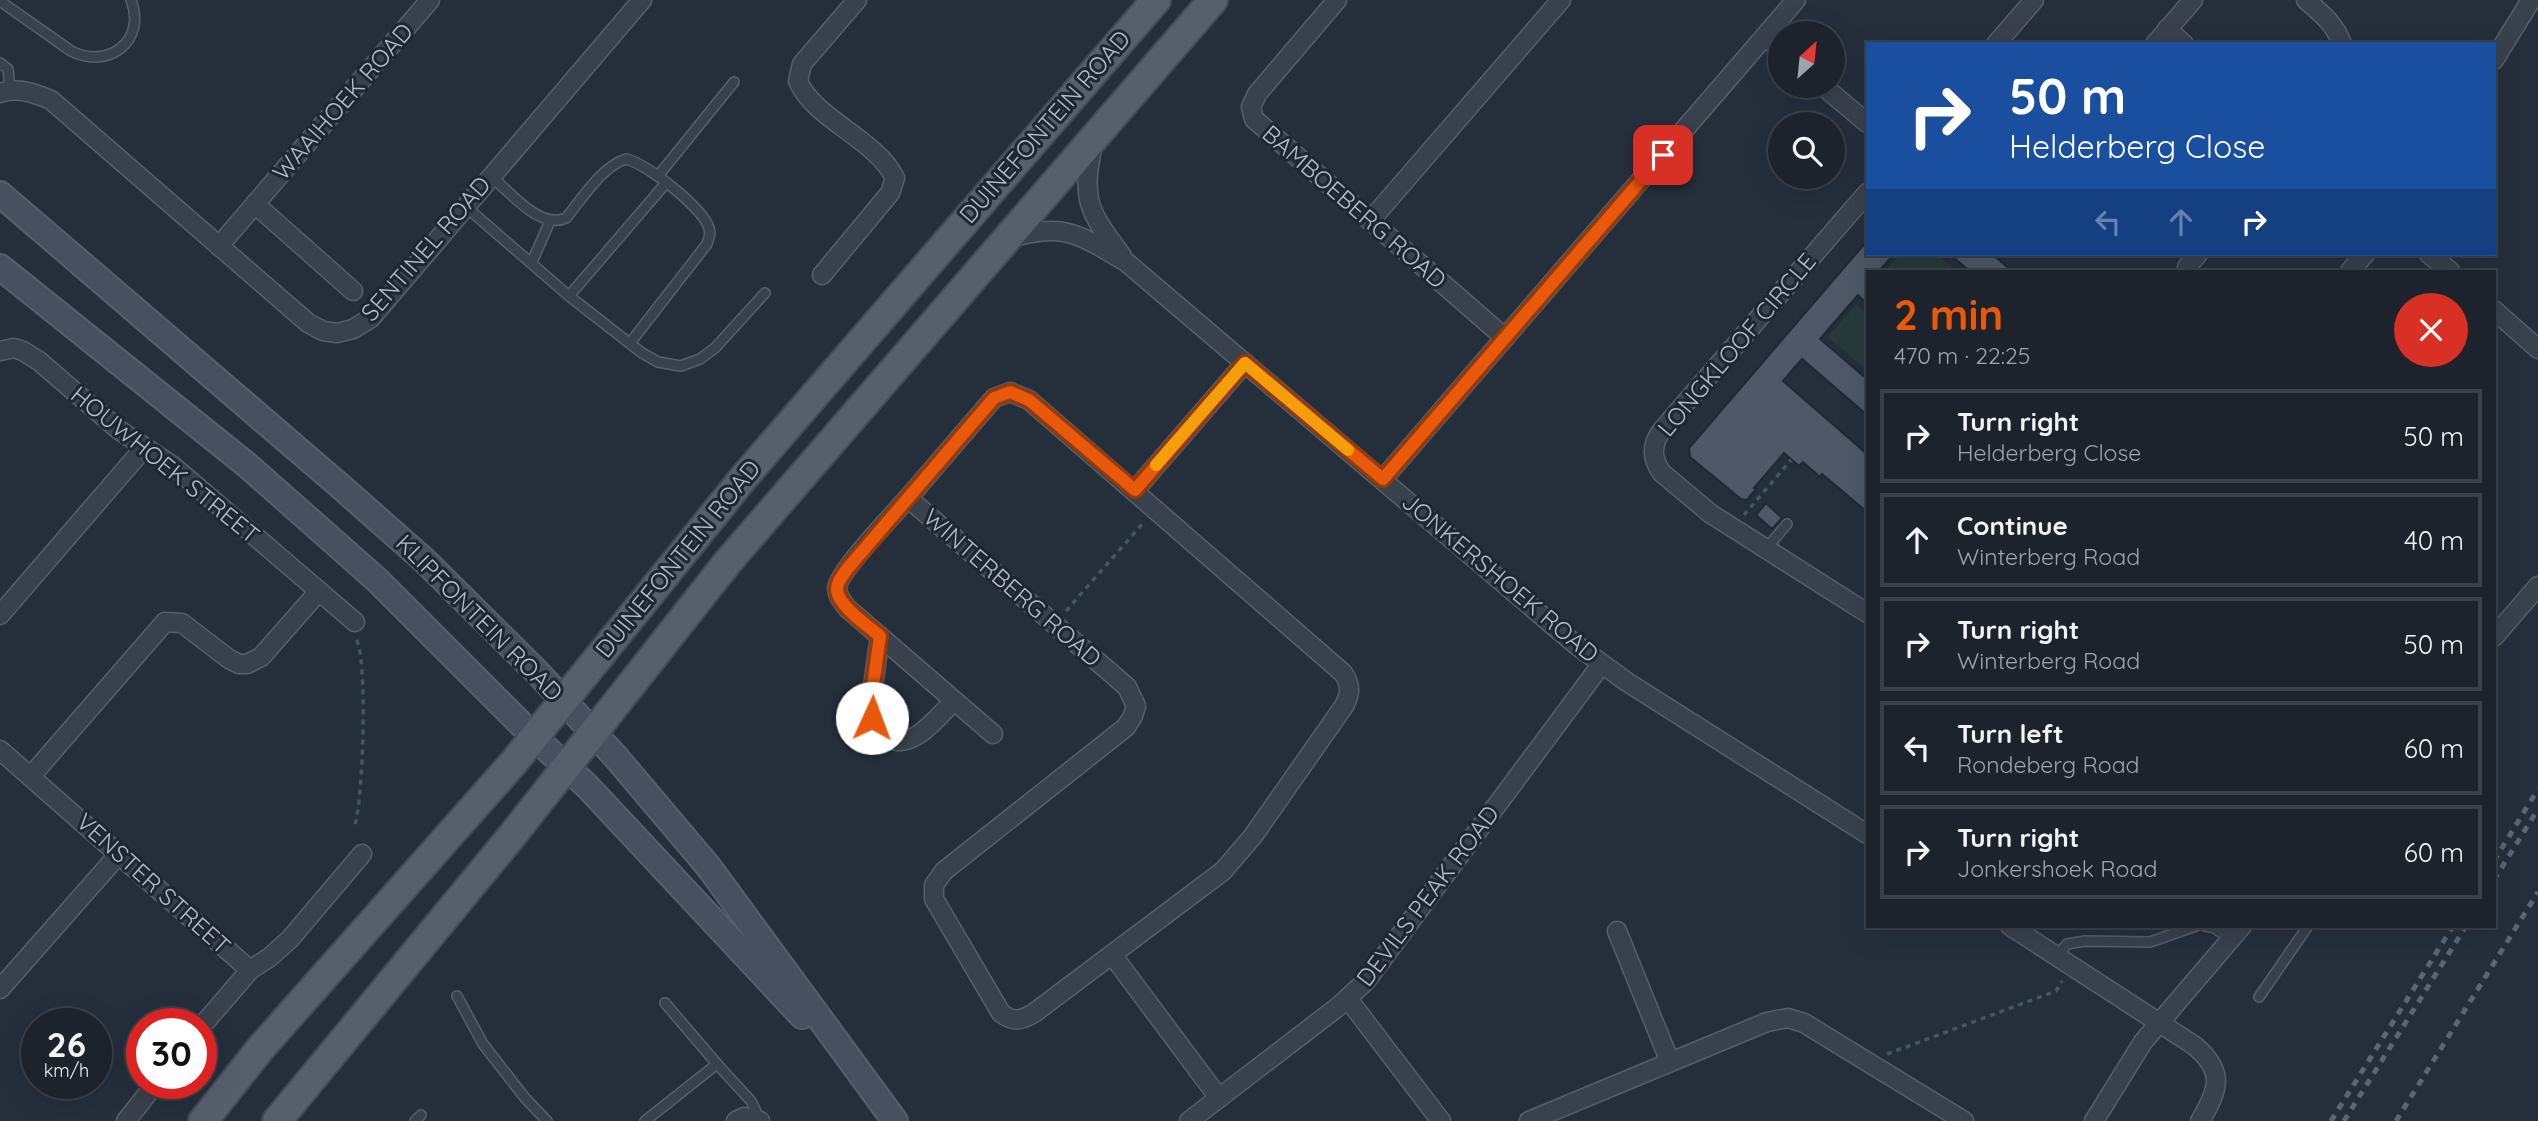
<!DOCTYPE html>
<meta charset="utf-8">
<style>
body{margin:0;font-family:Quicksand,sans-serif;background:#252b35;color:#f1f3f6;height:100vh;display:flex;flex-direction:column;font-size:26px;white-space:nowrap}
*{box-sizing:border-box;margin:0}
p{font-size:23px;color:#a0a4aa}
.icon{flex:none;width:38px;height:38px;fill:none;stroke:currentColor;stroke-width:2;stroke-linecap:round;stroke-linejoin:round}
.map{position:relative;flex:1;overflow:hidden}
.panel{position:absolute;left:1866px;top:270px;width:630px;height:658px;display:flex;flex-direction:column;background:#1c232d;border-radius:0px;box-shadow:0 7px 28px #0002,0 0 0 2px #3a4049}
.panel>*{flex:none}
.guide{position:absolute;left:1866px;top:42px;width:630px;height:214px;border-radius:0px;box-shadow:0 7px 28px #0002,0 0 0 2px #3a4049;background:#1a4fa0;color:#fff;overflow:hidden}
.needle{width:46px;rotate:27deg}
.fabs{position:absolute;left:1768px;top:21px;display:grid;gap:14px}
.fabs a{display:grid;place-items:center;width:77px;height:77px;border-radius:50%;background:#1c232d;box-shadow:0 7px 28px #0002,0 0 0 2px #3a4049;font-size:35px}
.speed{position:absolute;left:21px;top:1008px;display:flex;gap:14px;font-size:35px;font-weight:700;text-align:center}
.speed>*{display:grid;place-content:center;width:91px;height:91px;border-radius:50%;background:#1c232d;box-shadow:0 7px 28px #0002,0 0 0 2px #3a4049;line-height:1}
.speed small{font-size:18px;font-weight:400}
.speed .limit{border:10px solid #d22;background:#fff;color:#111}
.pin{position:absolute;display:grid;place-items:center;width:60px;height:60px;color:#fff;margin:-30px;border-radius:14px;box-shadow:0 4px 10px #0006}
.me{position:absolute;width:77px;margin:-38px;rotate:2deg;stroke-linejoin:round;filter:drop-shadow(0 0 5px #0008)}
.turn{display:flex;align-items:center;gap:24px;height:147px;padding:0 28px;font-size:32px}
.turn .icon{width:91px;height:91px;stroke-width:2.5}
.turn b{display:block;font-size:49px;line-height:60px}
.lanes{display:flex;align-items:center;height:66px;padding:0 28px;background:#0003;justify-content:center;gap:35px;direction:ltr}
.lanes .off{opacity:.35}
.round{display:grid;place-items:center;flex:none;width:74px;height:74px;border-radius:37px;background:#252b35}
.overview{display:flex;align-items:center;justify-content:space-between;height:119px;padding:0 28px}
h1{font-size:42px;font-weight:700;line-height:52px;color:#ea580c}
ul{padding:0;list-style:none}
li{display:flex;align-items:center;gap:21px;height:94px;margin:0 14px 10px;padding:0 14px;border:4px solid #3a4049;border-radius:0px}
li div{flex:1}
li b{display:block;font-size:26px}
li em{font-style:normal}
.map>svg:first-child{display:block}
.green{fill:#273b3d}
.building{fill:#4e5867;stroke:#1f2833;stroke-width:2}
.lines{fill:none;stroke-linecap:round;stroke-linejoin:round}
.service-casing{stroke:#565f6a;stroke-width:12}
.minor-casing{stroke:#565f6a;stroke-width:21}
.secondary-casing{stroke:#565f6a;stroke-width:28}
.primary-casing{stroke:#414a55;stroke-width:32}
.path{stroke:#44585a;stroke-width:3.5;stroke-dasharray:5 5;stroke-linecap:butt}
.service{stroke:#38414c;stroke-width:9}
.minor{stroke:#38414c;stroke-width:18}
.secondary{stroke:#47505f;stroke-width:24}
.primary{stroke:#56606c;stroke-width:28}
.rail{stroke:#5b6573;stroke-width:5;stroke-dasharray:7 7;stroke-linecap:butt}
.route-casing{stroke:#983908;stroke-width:18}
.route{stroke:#ea580c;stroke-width:12}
.slow{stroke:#f59e0b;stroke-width:12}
.labels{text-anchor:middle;stroke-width:6;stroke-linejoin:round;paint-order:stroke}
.street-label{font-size:24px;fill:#b4bcc7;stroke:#1d2631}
</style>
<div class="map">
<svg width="2538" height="1121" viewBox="0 0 2538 1121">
<rect width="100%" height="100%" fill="#252f3c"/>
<g class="green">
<path d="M1900,254H1936L1957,271H1891L1887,268Z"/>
<path d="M1856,304L1867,314V370L1828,337Z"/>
</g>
<g class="building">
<path d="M1867,241V254H1894L1879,271H1867V304L1858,295L1820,339L1867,379V415L1802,359L1783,381L1867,454V512L1822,474L1820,477L1803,462L1799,466L1784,453L1754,488L1756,489L1747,500L1741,499L1690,457L1689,448Z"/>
<path d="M1949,254H1992L2012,271H1970Z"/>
<path d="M1766,503L1782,518L1772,529L1756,515Z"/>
</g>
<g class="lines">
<g class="service-casing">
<g id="service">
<path d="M0,1L71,51C108,70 147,41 131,0"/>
<path d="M0,63L8,69L10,89"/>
<path d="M491,176C510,192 540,230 566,218C582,199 602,166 626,159C647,164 702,207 709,228C711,234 709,238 707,244L630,343"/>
<path d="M658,176L734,82"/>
<path d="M465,206L569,296L642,353L658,362L681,366L700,359L715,348L765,293"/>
<path d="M532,262L550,221"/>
<path d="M569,296L666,183"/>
<path d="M1766,549L1787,524"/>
<path d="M2205,926L2214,928L2231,939"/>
<path d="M2057,956L2067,944L2085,941L2150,942L2196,926"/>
<path d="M457,996L483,1044L525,1098L547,1121"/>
<path d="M2259,997L2308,926"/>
<path d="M665,1003L717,1064"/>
<path d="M415,1121L421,1115"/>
<path d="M645,1121L717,1064L751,1101L760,1120"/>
</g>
</g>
<g class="minor-casing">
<g id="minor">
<path d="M1337,0L1257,94L1251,107L1254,119L1505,338"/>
<path d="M2306,0C2321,13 2335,24 2342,44"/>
<path d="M2167,29L2184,44"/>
<path d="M1765,36L1780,49"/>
<path d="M1996,44L2034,0"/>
<path d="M2155,44L2193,0"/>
<path d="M2494,60L2531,0"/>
<path d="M1823,86L1867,123"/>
<path d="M0,93C18,87 34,93 51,100L308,323L323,331L337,333L353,329L371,318L642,0"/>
<path d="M1093,144C1081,201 1088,210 1122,256"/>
<path d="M1867,193L1663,429C1651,444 1651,458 1662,473L1711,514L1867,613"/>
<path d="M255,204L353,291"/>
<path d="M1370,221L1561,0"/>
<path d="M1009,238C1023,235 1038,230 1053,231C1079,231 1105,250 1126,262L1575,644L1627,682L1867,834"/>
<path d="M219,246L430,0"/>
<path d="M2429,254L2450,271"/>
<path d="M2187,267L2198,254"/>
<path d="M2350,271L2365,254"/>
<path d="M822,275L890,193L895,178C876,139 814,119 798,81L802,64L857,0"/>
<path d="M2494,310L2538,349"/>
<path d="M0,351L14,348L23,351L39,361L119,430L173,466L355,622"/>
<path d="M1010,392L1029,400L1343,673C1351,685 1351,693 1344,706L1253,836L1223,871L1034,1013C1022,1020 1014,1023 1001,1013L934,899V885L944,871L1126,727L1133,716L1136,706L1127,687L908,498L994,398Z"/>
<path d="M1383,479L1796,0"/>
<path d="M1135,490L1245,363"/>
<path d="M908,498C895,513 838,572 837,588C837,596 843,602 847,608L993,734"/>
<path d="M0,615L144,448"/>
<path d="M880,636L870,707C872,720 877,733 890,739C914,750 939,715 954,701"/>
<path d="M2494,637L2538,586"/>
<path d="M0,750L250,970"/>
<path d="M31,776L165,622L182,623L229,659L239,664H247L261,657L319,591"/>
<path d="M2010,926L2195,1046C2225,1072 2219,1089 2200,1121"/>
<path d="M1617,931L1670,1062"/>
<path d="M1113,956L1219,1098"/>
<path d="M0,989L119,854"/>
<path d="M1348,999L1441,1121"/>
<path d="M201,1027L250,970L270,957L290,939L362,854"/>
<path d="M126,1121L156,1083"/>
<path d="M736,1121L744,1117L760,1121"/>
<path d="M1189,1121L1339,1006L1366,981L1601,665"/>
<path d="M1529,1121L1767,1022L1788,1018L1804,1023L1964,1121"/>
<path d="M2094,1121L2143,1042L2242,926"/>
</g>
</g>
<g class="secondary-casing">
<g id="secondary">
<path d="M0,194L339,485L424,560L537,672L615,756L708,866L895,1121"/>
<path d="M0,267L247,465L376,579L534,737L587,786L802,1016"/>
</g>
</g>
<g class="primary-casing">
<g id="primary">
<path d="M203,1121L260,1049L514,762L745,476L1156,0"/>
<path d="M277,1121L511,837L727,563L1213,0"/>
</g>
</g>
<g class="path">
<path d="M1744,515L1791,460"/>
<path d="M1066,611L1144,522"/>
<path d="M355,824C363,802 368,656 356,639"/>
<path d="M1887,1054L2056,991L2062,981"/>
</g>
<use href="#service" class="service"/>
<use href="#minor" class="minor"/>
<use href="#secondary" class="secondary"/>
<use href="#primary" class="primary"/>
<g class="rail">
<path d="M2494,861L2538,789"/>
<path d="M2494,880L2538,809"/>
<path d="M2331,1121L2453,926"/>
<path d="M2344,1121L2466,926"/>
<path d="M2396,1121L2538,892"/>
</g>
</g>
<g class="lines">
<g class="route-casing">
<path id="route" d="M872,718L870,707L880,636C868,626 837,605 837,589C837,581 844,574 848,568L994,398L1010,392L1029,400L1135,490L1245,363L1383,479L1663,155"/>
</g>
<use href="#route" class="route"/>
<path class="slow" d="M1156,465L1245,363L1348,450"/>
</g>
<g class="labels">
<g class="street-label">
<text transform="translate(343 102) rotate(-49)" y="8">WAAIHOEK ROAD</text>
<text transform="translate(1045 127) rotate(-49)" y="8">DUINEFONTEIN ROAD</text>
<text transform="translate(1354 207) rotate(41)" y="8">BAMBOEBERG ROAD</text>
<text transform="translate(426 249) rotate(-49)" y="8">SENTINEL ROAD</text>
<text transform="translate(1737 345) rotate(-50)" y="8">LONGKLOOF CIRCLE</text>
<text transform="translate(165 465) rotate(39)" y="8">HOUWHOEK STREET</text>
<text transform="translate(678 559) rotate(-51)" y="8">DUINEFONTEIN ROAD</text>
<text transform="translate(1500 578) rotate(40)" y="8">JONKERSHOEK ROAD</text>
<text transform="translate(1012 588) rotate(41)" y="8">WINTERBERG ROAD</text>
<text transform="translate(479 618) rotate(45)" y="8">KLIPFONTEIN ROAD</text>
<text transform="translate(153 884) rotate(42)" y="8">VENSTER STREET</text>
<text transform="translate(1428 896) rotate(-53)" y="8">DEVILS PEAK ROAD</text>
</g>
</g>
</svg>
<div class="fabs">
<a><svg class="needle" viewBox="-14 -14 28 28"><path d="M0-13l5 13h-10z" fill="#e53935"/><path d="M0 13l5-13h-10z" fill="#a0a4aa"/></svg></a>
<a><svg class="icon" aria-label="search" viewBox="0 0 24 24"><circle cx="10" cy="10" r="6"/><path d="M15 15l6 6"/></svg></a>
</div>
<div class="speed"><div>26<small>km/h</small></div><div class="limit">30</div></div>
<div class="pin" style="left:1663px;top:155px;background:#d93025"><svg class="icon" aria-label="arrive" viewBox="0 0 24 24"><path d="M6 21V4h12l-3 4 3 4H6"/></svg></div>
<svg class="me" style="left:872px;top:718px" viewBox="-20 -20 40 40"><circle r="19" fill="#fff"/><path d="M0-13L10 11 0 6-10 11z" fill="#ea580c"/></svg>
<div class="guide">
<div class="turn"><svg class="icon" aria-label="right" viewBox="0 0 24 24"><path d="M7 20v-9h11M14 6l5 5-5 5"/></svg><div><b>50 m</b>Helderberg Close</div></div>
<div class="lanes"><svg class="icon off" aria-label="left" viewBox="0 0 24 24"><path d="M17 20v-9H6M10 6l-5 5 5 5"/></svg><svg class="icon off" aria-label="ahead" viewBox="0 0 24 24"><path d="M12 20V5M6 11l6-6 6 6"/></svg><svg class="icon" aria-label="right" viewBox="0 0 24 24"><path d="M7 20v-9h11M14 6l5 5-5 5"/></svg></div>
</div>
<section class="panel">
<div class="overview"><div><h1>2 min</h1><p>470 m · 22:25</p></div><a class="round" style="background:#d93025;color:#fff"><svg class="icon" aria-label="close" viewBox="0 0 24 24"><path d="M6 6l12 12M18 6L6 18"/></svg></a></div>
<ul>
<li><svg class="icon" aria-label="right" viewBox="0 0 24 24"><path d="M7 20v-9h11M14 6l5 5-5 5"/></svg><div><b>Turn right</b><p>Helderberg Close</p></div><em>50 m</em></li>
<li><svg class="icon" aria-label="ahead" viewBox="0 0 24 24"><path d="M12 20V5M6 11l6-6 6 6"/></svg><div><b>Continue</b><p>Winterberg Road</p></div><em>40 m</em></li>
<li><svg class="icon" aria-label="right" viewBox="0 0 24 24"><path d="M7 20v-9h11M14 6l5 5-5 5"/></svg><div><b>Turn right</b><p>Winterberg Road</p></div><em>50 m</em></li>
<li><svg class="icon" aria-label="left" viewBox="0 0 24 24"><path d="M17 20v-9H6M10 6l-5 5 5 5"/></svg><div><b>Turn left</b><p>Rondeberg Road</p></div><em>60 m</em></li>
<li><svg class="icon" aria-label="right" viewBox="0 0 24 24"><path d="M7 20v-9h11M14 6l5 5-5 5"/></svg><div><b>Turn right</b><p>Jonkershoek Road</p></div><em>60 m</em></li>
</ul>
</section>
</div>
